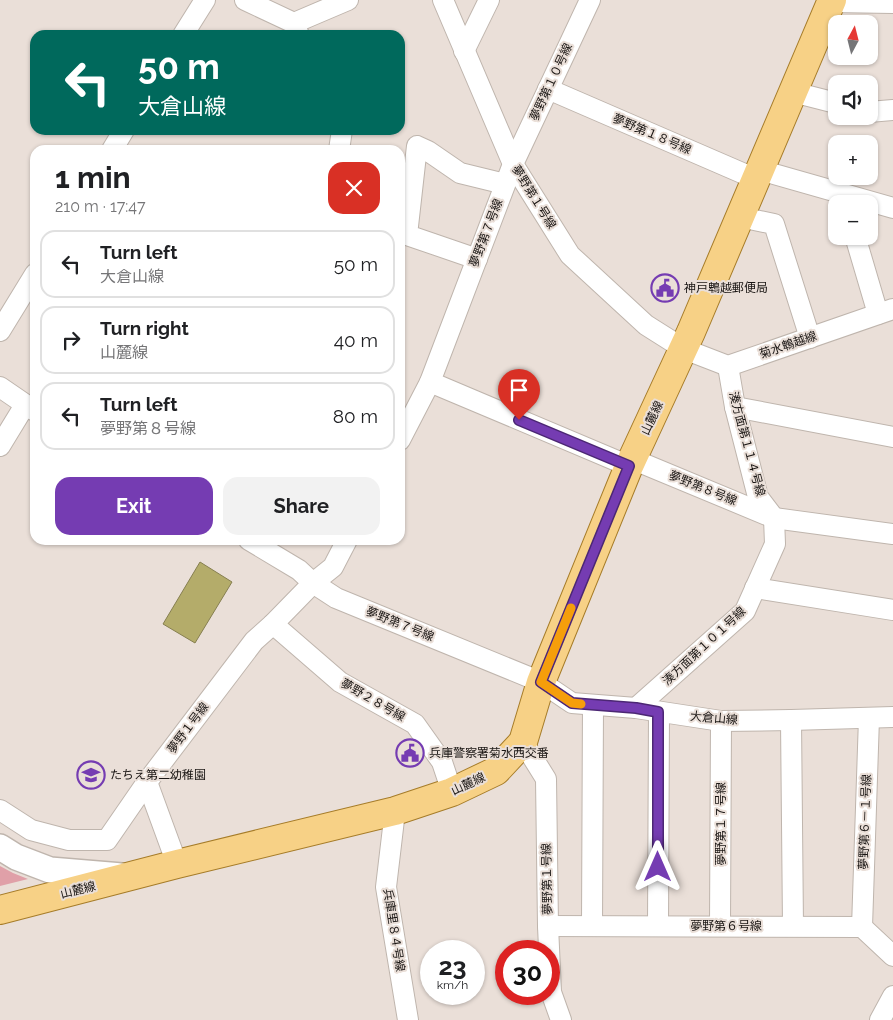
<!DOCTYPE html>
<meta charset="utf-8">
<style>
body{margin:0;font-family:Raleway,"Noto Sans JP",sans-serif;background:#f2f2f2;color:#202124;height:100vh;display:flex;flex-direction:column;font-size:19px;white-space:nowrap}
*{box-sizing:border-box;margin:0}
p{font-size:16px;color:#757577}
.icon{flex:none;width:28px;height:28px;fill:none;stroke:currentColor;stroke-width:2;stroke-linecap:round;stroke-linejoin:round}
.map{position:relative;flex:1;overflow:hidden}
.panel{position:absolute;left:30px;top:145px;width:375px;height:400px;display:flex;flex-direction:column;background:#fff;border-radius:15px;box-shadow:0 1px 4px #0004}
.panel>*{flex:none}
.banner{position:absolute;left:30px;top:30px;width:375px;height:105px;border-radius:15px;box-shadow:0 1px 4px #0004;background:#00695c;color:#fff;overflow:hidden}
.needle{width:32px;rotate:7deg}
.controls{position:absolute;left:828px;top:15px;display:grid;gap:10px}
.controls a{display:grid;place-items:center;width:50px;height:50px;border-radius:10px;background:#fff;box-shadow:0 1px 4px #0004;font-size:25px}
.speed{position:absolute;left:420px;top:940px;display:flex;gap:10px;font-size:25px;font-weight:700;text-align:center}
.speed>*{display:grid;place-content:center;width:65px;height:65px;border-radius:50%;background:#fff;box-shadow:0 1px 4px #0004;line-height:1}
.speed small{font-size:12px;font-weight:400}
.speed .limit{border:8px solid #d22;background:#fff;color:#111}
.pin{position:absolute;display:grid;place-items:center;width:42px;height:42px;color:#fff;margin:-51px -21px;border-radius:50% 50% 50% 0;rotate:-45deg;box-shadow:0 0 5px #0007}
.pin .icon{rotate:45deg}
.me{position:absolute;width:55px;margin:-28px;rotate:0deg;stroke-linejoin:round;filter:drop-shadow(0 0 4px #0008)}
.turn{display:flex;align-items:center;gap:18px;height:105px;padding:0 25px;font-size:22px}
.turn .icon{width:65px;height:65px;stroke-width:2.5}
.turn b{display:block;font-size:35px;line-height:42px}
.round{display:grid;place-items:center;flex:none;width:52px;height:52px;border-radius:15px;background:#f2f2f2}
.overview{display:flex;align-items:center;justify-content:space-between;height:85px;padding:0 25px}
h1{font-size:30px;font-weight:700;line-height:38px}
.cta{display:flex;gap:10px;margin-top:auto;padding:10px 25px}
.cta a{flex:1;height:58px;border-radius:15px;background:#753cb2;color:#fff;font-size:20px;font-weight:700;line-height:58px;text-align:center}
.cta a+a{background:#f2f2f2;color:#202124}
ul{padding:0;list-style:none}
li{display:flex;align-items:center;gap:15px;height:68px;margin:0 10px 8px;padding:0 15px;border:2px solid #e0e0e0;border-radius:15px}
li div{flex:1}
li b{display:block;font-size:19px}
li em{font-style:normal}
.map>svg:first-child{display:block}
.green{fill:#e0a0a8}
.water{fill:#b4ac6a;stroke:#867f50}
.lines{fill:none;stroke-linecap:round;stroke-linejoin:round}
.minor-casing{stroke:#bfb5ad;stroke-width:22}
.tertiary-casing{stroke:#bfb5ad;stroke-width:28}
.primary-casing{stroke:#a67c29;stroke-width:30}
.minor{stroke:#fff;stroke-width:20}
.tertiary{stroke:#fff;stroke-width:25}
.primary{stroke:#f7d186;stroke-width:28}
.route-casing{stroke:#4c2774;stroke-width:12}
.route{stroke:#753cb2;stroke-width:9}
.slow{stroke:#f59e0b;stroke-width:9}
.labels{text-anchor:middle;stroke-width:4;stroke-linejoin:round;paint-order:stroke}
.street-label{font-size:12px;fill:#191513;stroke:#eadfd8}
.poi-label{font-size:12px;fill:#191513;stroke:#eadfd8;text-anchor:start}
</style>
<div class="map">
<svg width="893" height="1020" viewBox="0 0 893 1020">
<rect width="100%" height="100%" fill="#eadfd8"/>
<path class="green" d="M0,866L13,873L28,879L0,886Z"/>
<path class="water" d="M200,562L232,582L195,643L163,624Z"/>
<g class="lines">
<g class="minor-casing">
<g id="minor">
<path d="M245,0L294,23L299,35"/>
<path d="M443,0L513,164L570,255L646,325L684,349L728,366L893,309"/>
<path d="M831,2L893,3"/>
<path d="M294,23L348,0"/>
<path d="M183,35L205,0"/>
<path d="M464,51L489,0"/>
<path d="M548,89L756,179"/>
<path d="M793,92L836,103"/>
<path d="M869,112L893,110"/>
<path d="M112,150L124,130"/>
<path d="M339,150L342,130"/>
<path d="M760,170L893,208"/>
<path d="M740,217L774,224L810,338"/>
<path d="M855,236L878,314"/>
<path d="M477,259L407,235L417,146L428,151L460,173L505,184"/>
<path d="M0,331L35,274"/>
<path d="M728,366L735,407L758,497L774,518"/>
<path d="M430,382L629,466"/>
<path d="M0,387L35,411"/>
<path d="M735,407L893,437"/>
<path d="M400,440L430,382L513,164L590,0"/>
<path d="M0,446L25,405"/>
<path d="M632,459L774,518L893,534"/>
<path d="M249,540L299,570L313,583L336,598L541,682L572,703L636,708L721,721L791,720L893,717"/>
<path d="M755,588L893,610"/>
<path d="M273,624L340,682L415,724L442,762L452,792"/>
<path d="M636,708L745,611L775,544L774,518"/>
<path d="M791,720L793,926"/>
<path d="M523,742L546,779L548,926L551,992L561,1020"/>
<path d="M147,782L177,864"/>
<path d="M0,810L31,830L69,840H107L147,782L254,641L273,624L313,583L333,567L347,540"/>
<path d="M395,811L386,887L408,1020"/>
<path d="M548,926L862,927L893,956"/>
<path d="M592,926L593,705"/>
<path d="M658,926L659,712"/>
<path d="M720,926L721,721"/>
<path d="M862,927L869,718"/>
<path d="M880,1020L893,996"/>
</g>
</g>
<g class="tertiary-casing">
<path id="tertiary" d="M0,847L16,857L50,870L122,876"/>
</g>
<g class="primary-casing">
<path id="primary" d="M0,910L177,864L395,811L452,792L496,771L523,742L541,682L629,466L691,332L832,0"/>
</g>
<use href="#minor" class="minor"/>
<use href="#tertiary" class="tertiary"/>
<use href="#primary" class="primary"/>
</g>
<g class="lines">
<g class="route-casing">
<path id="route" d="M519,420L629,466L541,682L572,703L636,708L658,712V867"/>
</g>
<use href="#route" class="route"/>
<path class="slow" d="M571,608L541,682L572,703L581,704"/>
</g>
<defs>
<g id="civic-ring" transform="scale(1.4375)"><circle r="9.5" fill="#eadfd8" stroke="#753cb2" stroke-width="1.5"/><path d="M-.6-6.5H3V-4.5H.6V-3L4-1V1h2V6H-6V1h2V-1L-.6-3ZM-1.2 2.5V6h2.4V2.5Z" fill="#753cb2"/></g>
<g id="school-ring" transform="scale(1.4375)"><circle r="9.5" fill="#eadfd8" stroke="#753cb2" stroke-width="1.5"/><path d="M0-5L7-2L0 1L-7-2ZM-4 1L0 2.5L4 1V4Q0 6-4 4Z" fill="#753cb2"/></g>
</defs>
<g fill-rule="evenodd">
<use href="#civic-ring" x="665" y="288"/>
<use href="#civic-ring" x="410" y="753"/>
<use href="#school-ring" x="91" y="775"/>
</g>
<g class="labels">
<g class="street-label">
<text transform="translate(551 82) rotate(-65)" y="4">夢野第１０号線</text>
<text transform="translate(652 134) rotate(23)" y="4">夢野第１８号線</text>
<text transform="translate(534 197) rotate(58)" y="4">夢野第１号線</text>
<text transform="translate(486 233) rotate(-69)" y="4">夢野第７号線</text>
<text transform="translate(788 345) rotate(-19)" y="4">菊水鵯越線</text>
<text transform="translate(652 418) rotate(-65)" y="4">山麓線</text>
<text transform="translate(747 444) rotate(75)" y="4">湊方面第１１４号線</text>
<text transform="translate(703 488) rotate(22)" y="4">夢野第８号線</text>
<text transform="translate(400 624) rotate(22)" y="4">夢野第７号線</text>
<text transform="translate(704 646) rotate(-43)" y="4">湊方面第１０１号線</text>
<text transform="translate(373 700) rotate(30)" y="4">夢野２８号線</text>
<text transform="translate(714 718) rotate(5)" y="4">大倉山線</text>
<text transform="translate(188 728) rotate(-53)" y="4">夢野１号線</text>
<text transform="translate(468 784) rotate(-25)" y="4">山麓線</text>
<text transform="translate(865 822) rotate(-88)" y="4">夢野第６－１号線</text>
<text transform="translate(721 824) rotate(-90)" y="4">夢野第１７号線</text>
<text transform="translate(547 879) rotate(-91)" y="4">夢野第１号線</text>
<text transform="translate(78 890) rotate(-14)" y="4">山麓線</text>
<text x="726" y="930">夢野第６号線</text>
<text transform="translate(394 930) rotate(81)" y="4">兵庫里８４号線</text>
</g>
<g class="poi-label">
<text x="684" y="292">神戸鵯越郵便局</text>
<text x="429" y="757">兵庫警察署菊水西交番</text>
<text x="110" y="779">たちえ第二幼稚園</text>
</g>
</g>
</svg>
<div class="controls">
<a><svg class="needle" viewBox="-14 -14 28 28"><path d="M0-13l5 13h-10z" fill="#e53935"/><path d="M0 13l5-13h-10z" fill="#757577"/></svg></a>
<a><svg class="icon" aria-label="sound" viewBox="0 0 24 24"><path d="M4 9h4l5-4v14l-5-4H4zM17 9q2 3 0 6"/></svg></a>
<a>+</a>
<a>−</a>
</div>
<div class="speed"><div>23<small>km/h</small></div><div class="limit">30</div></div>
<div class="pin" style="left:519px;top:420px;background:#d93025"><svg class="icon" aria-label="arrive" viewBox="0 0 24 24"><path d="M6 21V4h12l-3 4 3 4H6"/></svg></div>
<svg class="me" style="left:658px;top:867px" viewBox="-20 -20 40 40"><path d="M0-17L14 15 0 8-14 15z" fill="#753cb2" stroke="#fff" stroke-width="4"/></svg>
<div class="banner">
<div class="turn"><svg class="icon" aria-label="left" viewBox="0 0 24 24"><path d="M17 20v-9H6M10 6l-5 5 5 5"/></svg><div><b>50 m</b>大倉山線</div></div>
</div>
<section class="panel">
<div class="overview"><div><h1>1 min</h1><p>210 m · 17:47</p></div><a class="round" style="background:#d93025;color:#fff"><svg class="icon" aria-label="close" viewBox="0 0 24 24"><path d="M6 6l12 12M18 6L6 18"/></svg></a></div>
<ul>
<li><svg class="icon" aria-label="left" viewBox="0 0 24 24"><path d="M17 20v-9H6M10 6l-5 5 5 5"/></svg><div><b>Turn left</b><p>大倉山線</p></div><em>50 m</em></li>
<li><svg class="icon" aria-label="right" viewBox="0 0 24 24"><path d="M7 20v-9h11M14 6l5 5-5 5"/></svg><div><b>Turn right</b><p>山麓線</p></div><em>40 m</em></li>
<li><svg class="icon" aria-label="left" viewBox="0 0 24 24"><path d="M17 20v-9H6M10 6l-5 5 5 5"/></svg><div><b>Turn left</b><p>夢野第８号線</p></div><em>80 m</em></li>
</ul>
<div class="cta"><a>Exit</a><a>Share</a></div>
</section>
</div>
